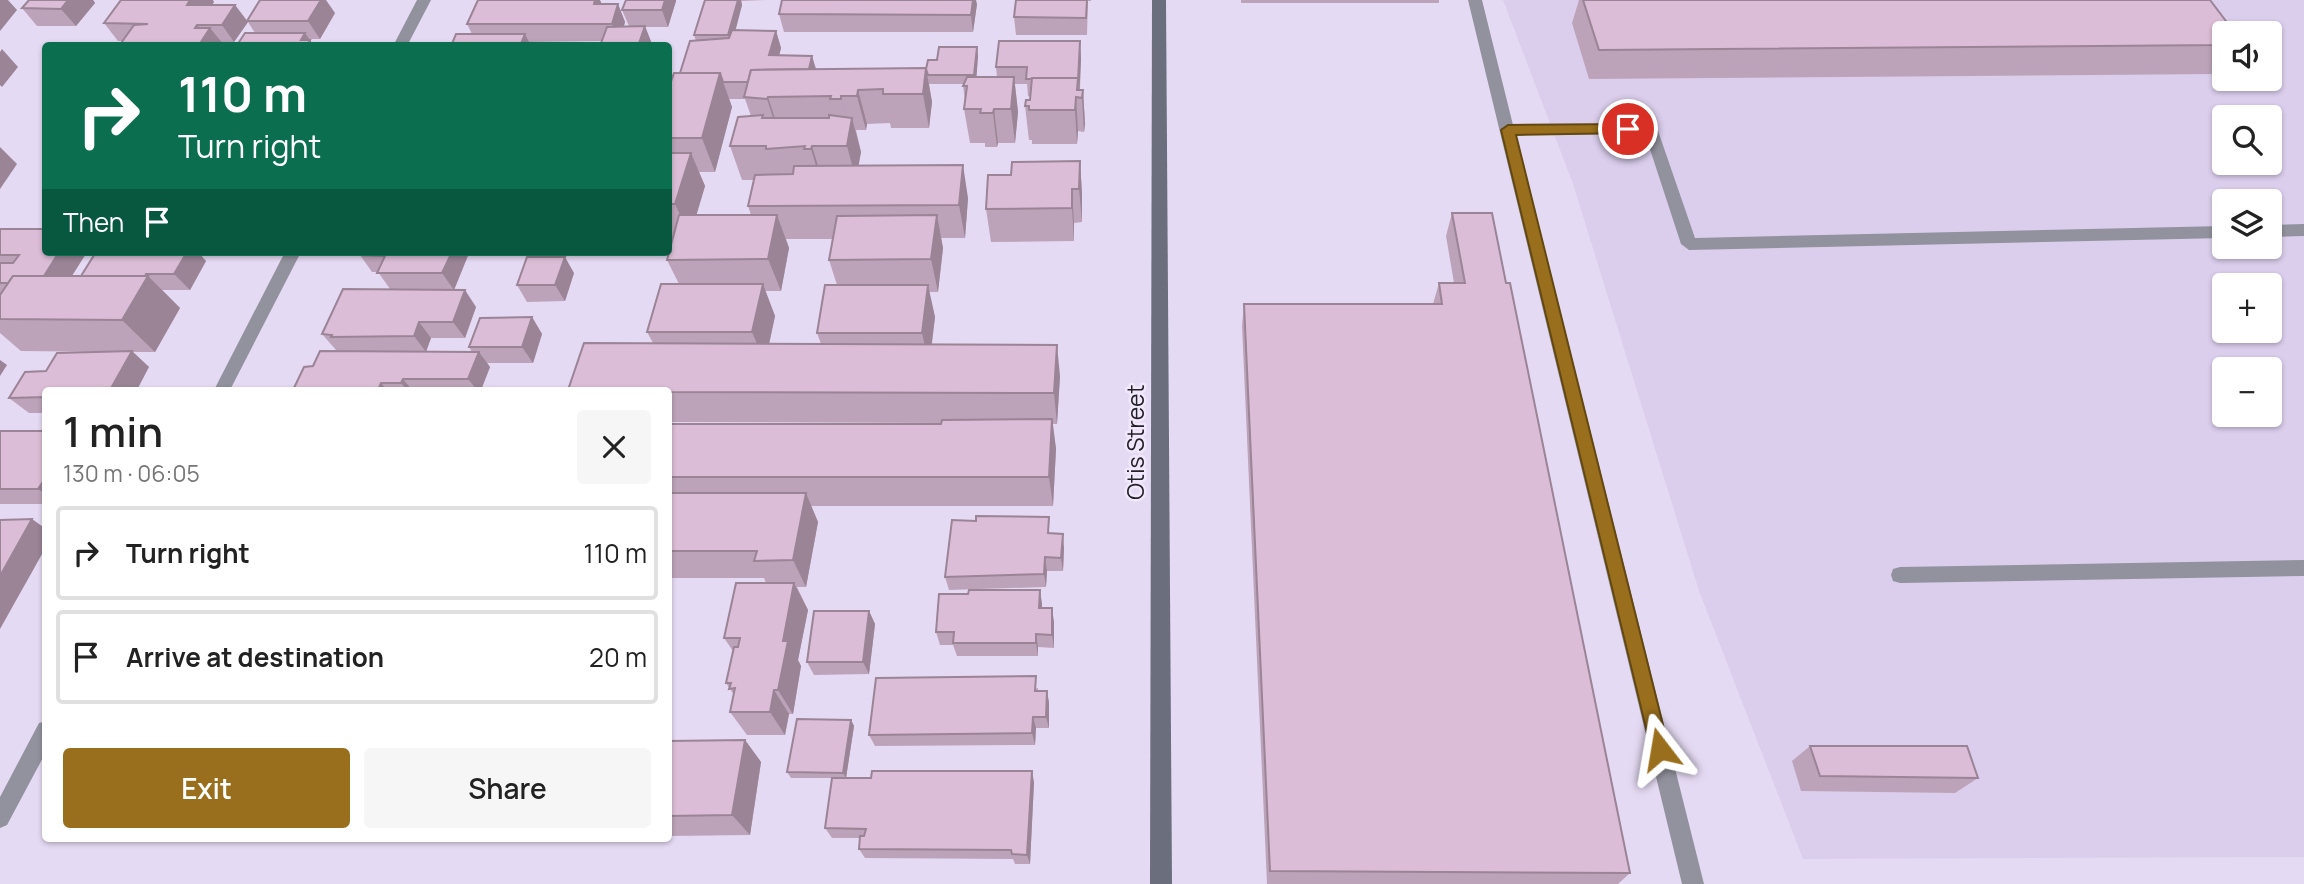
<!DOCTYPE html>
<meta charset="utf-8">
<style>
body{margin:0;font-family:Manrope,sans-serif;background:#f6f6f6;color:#222;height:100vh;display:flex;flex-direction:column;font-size:26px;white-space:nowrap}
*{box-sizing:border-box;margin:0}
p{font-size:23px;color:#767676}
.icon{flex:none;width:38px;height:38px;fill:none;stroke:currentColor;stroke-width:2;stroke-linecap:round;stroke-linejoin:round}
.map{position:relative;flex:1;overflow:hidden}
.side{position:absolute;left:42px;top:387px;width:630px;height:455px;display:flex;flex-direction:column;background:#fff;border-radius:7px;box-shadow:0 2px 5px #0004}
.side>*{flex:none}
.guide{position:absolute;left:42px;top:42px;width:630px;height:214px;border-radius:7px;box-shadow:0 2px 5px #0004;background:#0b6e4f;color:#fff;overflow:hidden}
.controls{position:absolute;left:2212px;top:21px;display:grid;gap:14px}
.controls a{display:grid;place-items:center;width:70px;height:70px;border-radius:7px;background:#fff;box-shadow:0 2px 5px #0004;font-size:35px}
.pin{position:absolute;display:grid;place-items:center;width:60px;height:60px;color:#fff;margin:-30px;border:4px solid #fff;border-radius:50%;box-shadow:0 2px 7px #0007}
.me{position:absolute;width:77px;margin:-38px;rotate:346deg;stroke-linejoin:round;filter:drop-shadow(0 0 5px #0008)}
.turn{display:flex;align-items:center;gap:24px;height:147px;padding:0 21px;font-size:32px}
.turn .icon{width:91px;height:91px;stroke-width:2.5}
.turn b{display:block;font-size:49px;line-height:60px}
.then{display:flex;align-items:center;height:66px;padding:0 21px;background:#0003;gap:14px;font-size:26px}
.round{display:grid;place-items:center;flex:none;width:74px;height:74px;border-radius:7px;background:#f6f6f6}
.summary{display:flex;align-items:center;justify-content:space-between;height:119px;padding:0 21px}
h1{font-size:42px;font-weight:600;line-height:52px}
.action{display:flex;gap:14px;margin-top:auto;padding:14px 21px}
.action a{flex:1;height:80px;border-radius:7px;background:#996e1c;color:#fff;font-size:28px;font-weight:600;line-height:80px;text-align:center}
.action a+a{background:#f6f6f6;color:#222}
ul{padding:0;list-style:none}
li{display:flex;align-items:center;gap:21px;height:94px;margin:0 14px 10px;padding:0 7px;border:4px solid #e0e0e0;border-radius:7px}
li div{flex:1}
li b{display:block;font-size:26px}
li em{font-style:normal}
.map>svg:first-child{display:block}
.built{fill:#dbceed;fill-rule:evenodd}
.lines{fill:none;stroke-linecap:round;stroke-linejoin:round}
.service{fill:#91929d;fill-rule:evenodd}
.minor{fill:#91929d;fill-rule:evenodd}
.secondary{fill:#6b6e7d;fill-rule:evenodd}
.wall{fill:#bda3b9;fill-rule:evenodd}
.shaded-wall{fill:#9a8496}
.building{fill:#dcbdd7;stroke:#9a8496;stroke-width:2}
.route{fill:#996e1c;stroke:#634812;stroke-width:2}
.labels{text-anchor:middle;stroke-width:5;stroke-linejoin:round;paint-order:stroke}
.street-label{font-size:23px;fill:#242029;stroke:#f1e8fc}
</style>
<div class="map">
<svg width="2304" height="884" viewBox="0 0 2304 884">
<rect width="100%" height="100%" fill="#e5daf3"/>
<path class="built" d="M1503,0H2304V857L1803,859L1699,591L1573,184ZM2224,33H2270V79H2224ZM2224,117H2270V163H2224ZM2224,201H2270V247H2224ZM2224,285H2270V331H2224ZM2224,369H2270V415H2224Z"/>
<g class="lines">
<g class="service">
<path d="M1468,0H1482L1513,125H1656L1695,238L2224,226V238L1689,250L1681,244L1645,134L1516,135L1704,884H1682Z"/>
<path d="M2304,224V236L2270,237V225Z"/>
<path d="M2304,560V576L1900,583L1893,581L1891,575L1893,569L1900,567Z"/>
</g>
<g class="minor">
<path d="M417,0H431L407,46H393Z"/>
<path d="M285,252H301L230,390H214Z"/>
<path d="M46,721V752L7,825L0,828V797L39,723Z"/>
</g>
<path class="secondary" d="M1152,0H1166L1172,884H1150Z"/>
</g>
<g class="wall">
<path d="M29,0H93L95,3L76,26H37L22,8Z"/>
<path d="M705,0H766L741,1L742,5L735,30L776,31L781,48L779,55L812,56L816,69L926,68L937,60L977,47L978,56L976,77H997L996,67L1080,41L1081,59L1080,90H1083L1085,124L1084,132L1078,131L1077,144H1032V140H1029L1025,106L1030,100V97L1028,96L1027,84H1015L1018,112L1015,143H998L997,147H985V143H970L964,109L965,100L963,86L964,84H929L932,102L929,128H891L890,123L867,124L866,130H856L861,152L858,165L968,198L965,238H941L943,248L938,292H929L935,317L932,344L1060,376L1057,424H1053L1056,449L1053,506H811L818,522L806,587H797L808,610L798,660L801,666L793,714H789L785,735H747L730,712L734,695L726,683L733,651L724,638L766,583L764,578H668V424L941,423L668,422V390L653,343L647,332L679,284L667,260L674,237H668V90L680,73L696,41L694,35ZM729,99H745L751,116L730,146L742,180H754L748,206L751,215H696L705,186L699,172H715L732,107ZM786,239H833L829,260L837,285L817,333L821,344H769L775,316L765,291H781L789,248Z"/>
<path d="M1016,0H1091V1H1088L1087,35H1016L1014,17Z"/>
<rect x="1241" y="0" width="198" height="3"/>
<path d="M1579,0H2210L2224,33V68L2219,74L1589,79L1572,23Z"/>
<path d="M676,1L668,27H645L652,44L651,46H600L601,41L529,42L451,46L472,34L467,24L602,4H618L625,22L624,26H629L622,10Z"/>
<path d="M214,2L212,5H235L247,21L335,13L320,39H309L314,46H119L123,41H118L104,23ZM248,22L255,33L237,45H223L221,42H234Z"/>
<path d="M977,4L973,32H784L779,14Z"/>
<path d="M1080,161L1082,194V222L1074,223V241L991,242L986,209L1011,175Z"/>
<path d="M1452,213L1630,873L1618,884H1267L1242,326L1244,304H1433L1439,283H1454L1446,236Z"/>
<path d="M0,229L87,252L72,276H81L206,261L190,290H162L180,308L155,352H132L149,367L46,390V413H29L9,398L46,371L112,352L21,351L0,333Z"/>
<path d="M361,252H469V253L454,290L390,289L378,272H372L360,255Z"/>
<path d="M574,273L565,301L527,302L517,285Z"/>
<path d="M476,307L465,338H431L426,351L472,352L469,347L532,317L542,334L533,363H487L490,367L481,390H293L313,366L343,351L336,350L322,334Z"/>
<rect x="0" y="431" width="46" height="73"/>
<path d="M976,521L1050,533L1064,548L1063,571H1047L1046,587L949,590L945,577Z"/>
<path d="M1040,590L1042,608L1054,622V648L1038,647V656H957L953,645H940L936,632L968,594Z"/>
<path d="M869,611L875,624L869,674L814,675L807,662Z"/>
<path d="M1038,688V691H1047L1049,703V728H1036L1035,745L875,746L869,735Z"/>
<path d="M851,720L854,726L846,778L1034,782L1030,864H1015L1013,859L865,858L859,849L860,838H832L825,828L832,778H791L787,772Z"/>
<path d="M745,740L761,762L750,835L670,836L668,835V741Z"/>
<path d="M1810,746L1978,778L1955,793L1801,791L1792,761Z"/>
<path d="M102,838H144L143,841L106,840Z"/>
<path d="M507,838H540L509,839Z"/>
</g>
<g class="shaded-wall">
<path d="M0,0H8L17,10L0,31Z"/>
<path d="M68,0H93L95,3L76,26L61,9Z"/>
<path d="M190,0H213L214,2L200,22L187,5Z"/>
<path d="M321,0H326L335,13L320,39L308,21Z"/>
<path d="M595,0H600L605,11L594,4Z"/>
<path d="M665,0H676V1L668,27L662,10Z"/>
<path d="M738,0H741L742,5L732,44L728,35Z"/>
<path d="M973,0H976L977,4L973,32L971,15Z"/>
<path d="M618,4L625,22L619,41L612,24Z"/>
<path d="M235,5L248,22L234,42L222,25Z"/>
<path d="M197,25L205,36L210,28L224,45L199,46L195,28Z"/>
<path d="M645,26L652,44L651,46H638Z"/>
<path d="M776,31L781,48L775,73L769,55Z"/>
<path d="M305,33L314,46H305L301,40Z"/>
<path d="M525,34L531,46H520Z"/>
<path d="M1080,41L1081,59L1079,99L1078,81Z"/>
<path d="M977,47L978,56L976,84L974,75Z"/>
<path d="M2,49L18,67L2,87L0,85V52Z"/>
<path d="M812,56L817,73L805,83Z"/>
<path d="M926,68L932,102L929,128L923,94Z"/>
<path d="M720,73L732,107L715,172L702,138Z"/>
<path d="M1014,77L1018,112L1015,143L1011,109Z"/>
<path d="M858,90L867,124L866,130L857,96Z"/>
<path d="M1083,90L1085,124L1084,132L1082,98Z"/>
<path d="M841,96L850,131L852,118L861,152L856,180L847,146L850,132Z"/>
<path d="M768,97L779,131L778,133L767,99Z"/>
<path d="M1076,97L1078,131L1077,144L1075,110Z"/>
<path d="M994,109L998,143L997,147L993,113Z"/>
<path d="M812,146L822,179L821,183L811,149Z"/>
<path d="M0,147L17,164L0,189Z"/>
<path d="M691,153L705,186L690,237L675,204Z"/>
<path d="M1080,161L1082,194V222L1079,189Z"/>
<path d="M963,165L968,198L965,238L959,205Z"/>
<path d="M1072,189L1074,223V241L1072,208Z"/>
<path d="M777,215L789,248L781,291L768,259Z"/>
<path d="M937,215L943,248L938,292L931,259Z"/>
<path d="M59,252H87L57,299L39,282Z"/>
<path d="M182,252H198L206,261L190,290L174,274Z"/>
<path d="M452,252L469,253L454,290L442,273Z"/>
<path d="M565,257L574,273L565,301L555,285Z"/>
<path d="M146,274L180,308L155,352L122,320Z"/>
<path d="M763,284L775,316L765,363L752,332Z"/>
<path d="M928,285L935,317L929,364L922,333Z"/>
<path d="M465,290L476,307L465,338L453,322Z"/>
<path d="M532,317L542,334L533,363L522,347Z"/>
<path d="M419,322L431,338L426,352L414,336Z"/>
<path d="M1057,345L1060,376L1057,424L1054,393Z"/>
<path d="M132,351L149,367L137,390H110Z"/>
<path d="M479,352L490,367L481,390H477L468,379Z"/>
<path d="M0,360L7,365L0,376Z"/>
<path d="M403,379L412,390H407L401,383Z"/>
<path d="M381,383L387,390H378Z"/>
<path d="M1052,419L1056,449L1053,506L1049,477Z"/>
<path d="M46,477V494L38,489Z"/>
<path d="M806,493L818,522L806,587L793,560Z"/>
<path d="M32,519L46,529V547L0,629V576Z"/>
<path d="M1063,534L1064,548L1063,571L1061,558Z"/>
<path d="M1045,557L1047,571L1046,587L1044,574Z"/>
<path d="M794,583L808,610L798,660L801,666L793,714L778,690L783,641Z"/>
<path d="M1040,590L1042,604L1041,622L1039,608Z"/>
<path d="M1052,608L1054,622V648L1052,635Z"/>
<path d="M869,611L875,624L869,674L863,662Z"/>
<path d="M1036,634L1038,647V656L1036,643Z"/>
<path d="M774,690L789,714L785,735L770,712Z"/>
<path d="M1047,691L1049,703V728L1046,717Z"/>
<path d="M1033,717L1036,728L1035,745L1032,733Z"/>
<path d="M851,720L854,726L846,778L843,773Z"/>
<path d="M745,740L761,762L750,835L732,815Z"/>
<path d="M1032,771L1034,782L1030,864L1027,855Z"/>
</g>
<g class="building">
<path d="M29,0H68L61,9L22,8Z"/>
<path d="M121,0H190L187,5H235L222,25H197L195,28H210L199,45H237L245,33H305L301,40H310L307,46H119L134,25L148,24L104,23Z"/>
<path d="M260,0H321L308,21H247Z"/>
<path d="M478,0H595L594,4H618L612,24H467Z"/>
<path d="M626,0H665L662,10H622Z"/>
<path d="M705,0H738L728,35H694Z"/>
<path d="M782,0H973L971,15L779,14Z"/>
<path d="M1016,0H1087L1086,18L1014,17Z"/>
<path d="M1583,0H2210L2235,33H2224V45L1599,50Z"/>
<path d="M645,26L638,46H600L607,27Z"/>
<path d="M732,30L776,31L769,55L812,56L809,69L751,70L748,82H723L720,73H680L690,41L729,38Z"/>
<path d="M456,34H525L520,46H451Z"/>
<path d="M999,41H1080L1078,81V78H1032V79H1026L1027,67H996Z"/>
<path d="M939,47H977L974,75H928L926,69L928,60H937Z"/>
<path d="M926,68L923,94H883V89L858,90L857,96H841V99H830L831,96L768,97L767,99L744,97L751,70Z"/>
<path d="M674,73H720L702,138H668V90Z"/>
<path d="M967,77H1014L1011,109H994L993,113H980L981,109H964L967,86H963Z"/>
<path d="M1032,78H1078L1077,90H1083L1082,98L1076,97L1075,110H1029V106H1025L1026,100H1030Z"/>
<path d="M763,115L762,118H829V115L852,118L847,146H812L811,149H804L805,146L766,149V146H730L738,117Z"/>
<path d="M668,153H691L675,204H668Z"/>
<path d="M1080,161L1079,189H1072V208L986,209L988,175H1011L1012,162Z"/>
<path d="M963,165L959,205L748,206L755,175L793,174L794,166Z"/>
<path d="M1452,213H1492L1506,283H1510L1630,873L1270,871L1244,304H1442L1439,283H1465Z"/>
<path d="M679,215H777L768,259L667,260Z"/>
<path d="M937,215L931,259L829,260L837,216Z"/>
<path d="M0,229H46V252H59L44,276H13L8,283H0V263H13L19,255H0Z"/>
<path d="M96,252H187L174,274H146L145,276H81Z"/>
<path d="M361,252H452L442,273H377L385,256L360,255Z"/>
<path d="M527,257H565L555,285H517Z"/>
<path d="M13,276H148L122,320L0,319V295Z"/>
<path d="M661,284H763L752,332H647Z"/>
<path d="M825,285H928L922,333H817Z"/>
<path d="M343,289L465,290L453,322H419L414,336L331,337L332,335L322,334Z"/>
<path d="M532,317L522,347H469L480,318Z"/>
<path d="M584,343L1057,345L1054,393L668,392V390H568Z"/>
<path d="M132,351L110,390H46V397L9,398L25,372L46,371L57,353Z"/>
<path d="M320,351L479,352L468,379H403L401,383H381L378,390H293L304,367L313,366Z"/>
<path d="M1052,419L1049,477H668V424H941L942,420Z"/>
<path d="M0,431H46V477L38,489H0Z"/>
<path d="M668,493H806L793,560L754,561L757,551H668Z"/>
<path d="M976,516L1049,517L1048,533L1063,534L1061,558L1045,557L1044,574L945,577L952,520L976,521Z"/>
<path d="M32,519L0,576V520Z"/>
<path d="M736,583H794L783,641H788L778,690H774L770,712H730L735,688L729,689L731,683H726L734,647H738L740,638H724Z"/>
<path d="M969,590H1040L1039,608H1052V635L1036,634V643H953L954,632H936L939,594H968Z"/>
<path d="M814,611H869L863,662H807Z"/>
<path d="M1036,676L1035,691H1047L1046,717H1033L1032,733L869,735L876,678Z"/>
<path d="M797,719L851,720L843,773L787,772Z"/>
<path d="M745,740L732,815L668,816V741Z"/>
<path d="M1810,746H1967L1978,778L1820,776Z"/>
<path d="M872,771H1032L1027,855L1012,854L1011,850L859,849L860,836H864L866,829L825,828L832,778H871Z"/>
</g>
<path class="route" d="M1628,124L1635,129L1628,133L1516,135L1669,749L1667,756L1660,758L1654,756L1651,749L1501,130L1508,125Z"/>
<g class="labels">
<g class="street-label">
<text transform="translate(1136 442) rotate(-90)" y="8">Otis Street</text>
</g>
</g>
</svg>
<div class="controls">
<a><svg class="icon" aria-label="sound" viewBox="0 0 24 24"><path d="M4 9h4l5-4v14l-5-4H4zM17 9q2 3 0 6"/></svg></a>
<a><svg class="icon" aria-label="search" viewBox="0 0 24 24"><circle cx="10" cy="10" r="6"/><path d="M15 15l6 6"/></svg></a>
<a><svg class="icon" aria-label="layers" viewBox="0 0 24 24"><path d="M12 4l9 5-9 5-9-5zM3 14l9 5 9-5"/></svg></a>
<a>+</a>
<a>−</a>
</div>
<div class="pin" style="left:1628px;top:129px;background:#d93025"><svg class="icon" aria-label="arrive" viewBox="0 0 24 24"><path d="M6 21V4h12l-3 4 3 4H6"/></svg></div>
<svg class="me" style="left:1660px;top:749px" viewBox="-20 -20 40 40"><path d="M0-17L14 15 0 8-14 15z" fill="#996e1c" stroke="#fff" stroke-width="4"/></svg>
<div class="guide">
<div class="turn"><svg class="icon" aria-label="right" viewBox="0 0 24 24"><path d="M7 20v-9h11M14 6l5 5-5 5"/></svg><div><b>110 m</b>Turn right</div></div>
<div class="then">Then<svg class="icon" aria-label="arrive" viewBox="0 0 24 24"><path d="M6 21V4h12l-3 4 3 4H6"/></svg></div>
</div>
<section class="side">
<div class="summary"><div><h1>1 min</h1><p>130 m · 06:05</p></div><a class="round"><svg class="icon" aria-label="close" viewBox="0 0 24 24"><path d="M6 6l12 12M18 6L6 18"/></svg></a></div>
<ul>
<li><svg class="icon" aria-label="right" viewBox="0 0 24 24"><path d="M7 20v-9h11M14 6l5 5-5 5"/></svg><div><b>Turn right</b></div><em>110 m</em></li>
<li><svg class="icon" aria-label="arrive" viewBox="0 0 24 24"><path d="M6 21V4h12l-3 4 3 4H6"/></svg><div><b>Arrive at destination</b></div><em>20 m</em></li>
</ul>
<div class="action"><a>Exit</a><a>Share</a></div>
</section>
</div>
